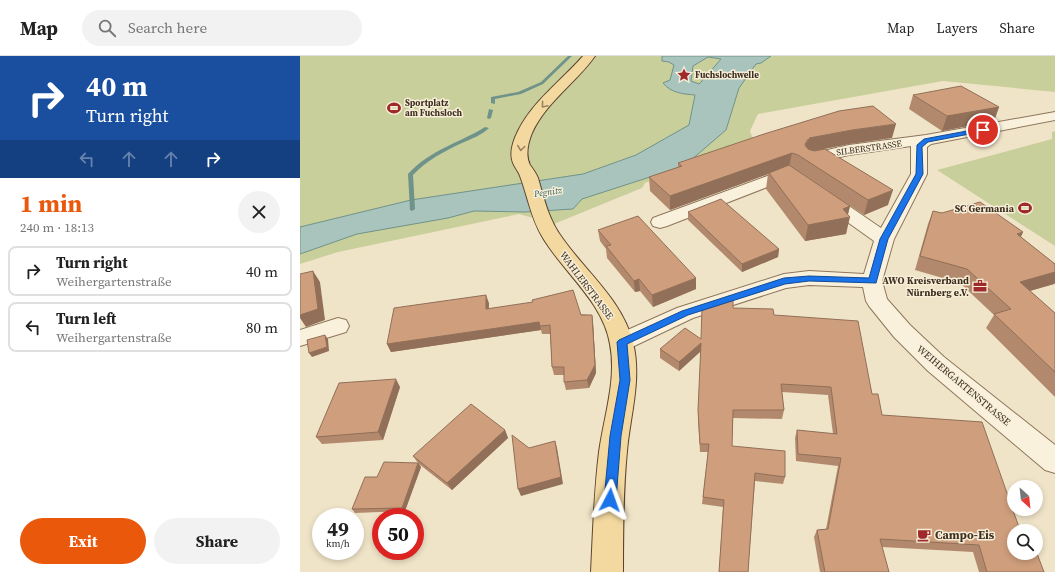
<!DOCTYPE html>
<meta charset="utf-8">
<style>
body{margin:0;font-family:"Source Serif 4",serif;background:#f2f2f2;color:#222;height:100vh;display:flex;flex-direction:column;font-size:15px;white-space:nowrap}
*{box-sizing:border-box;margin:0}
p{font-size:13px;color:#767676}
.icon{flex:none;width:22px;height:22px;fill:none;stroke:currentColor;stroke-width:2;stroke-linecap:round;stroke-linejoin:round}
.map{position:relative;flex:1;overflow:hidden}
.side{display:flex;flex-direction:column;background:#fff;width:300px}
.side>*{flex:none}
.banner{background:#1a4fa0;color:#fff;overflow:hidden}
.needle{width:26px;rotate:153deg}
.tools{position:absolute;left:707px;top:424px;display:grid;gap:8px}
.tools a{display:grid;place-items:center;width:36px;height:36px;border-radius:50%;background:#fff;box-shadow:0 2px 6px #0003;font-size:20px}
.speed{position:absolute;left:12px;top:452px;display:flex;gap:8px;font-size:20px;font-weight:700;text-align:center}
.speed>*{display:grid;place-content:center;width:52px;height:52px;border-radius:50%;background:#fff;box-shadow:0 2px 6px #0003;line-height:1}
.speed small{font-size:10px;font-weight:400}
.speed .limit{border:6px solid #d22;background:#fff;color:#111}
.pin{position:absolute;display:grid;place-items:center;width:34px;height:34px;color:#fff;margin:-17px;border:2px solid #fff;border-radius:50%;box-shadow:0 1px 4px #0007}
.me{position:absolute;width:44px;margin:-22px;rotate:4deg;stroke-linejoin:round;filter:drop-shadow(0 0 3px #0008)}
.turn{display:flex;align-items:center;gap:14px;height:84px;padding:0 20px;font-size:18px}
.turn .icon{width:52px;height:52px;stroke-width:2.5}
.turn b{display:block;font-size:28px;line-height:34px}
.lanes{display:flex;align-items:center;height:38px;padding:0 20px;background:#0003;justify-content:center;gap:20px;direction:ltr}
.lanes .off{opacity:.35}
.round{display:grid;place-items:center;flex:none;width:42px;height:42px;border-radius:21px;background:#f2f2f2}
.summary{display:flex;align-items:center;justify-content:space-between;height:68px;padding:0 20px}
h1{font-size:24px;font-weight:700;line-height:30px;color:#ea580c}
.action{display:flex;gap:8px;margin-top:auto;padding:8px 20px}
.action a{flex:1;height:46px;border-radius:24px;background:#ea580c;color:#fff;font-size:16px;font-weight:700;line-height:46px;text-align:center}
.action a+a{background:#f2f2f2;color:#222}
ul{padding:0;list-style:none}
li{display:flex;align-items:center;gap:12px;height:50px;margin:0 8px 6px;padding:0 12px;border:2px solid #e0e0e0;border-radius:8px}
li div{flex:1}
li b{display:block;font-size:15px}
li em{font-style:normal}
header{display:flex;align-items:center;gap:24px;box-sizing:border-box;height:56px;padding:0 20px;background:#fff;border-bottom:1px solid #e0e0e0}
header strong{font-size:19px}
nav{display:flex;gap:22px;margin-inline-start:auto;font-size:14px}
.search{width:280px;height:36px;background:#f2f2f2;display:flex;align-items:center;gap:10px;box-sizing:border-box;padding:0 14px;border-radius:22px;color:#767676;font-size:15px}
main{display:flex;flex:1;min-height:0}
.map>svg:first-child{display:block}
.green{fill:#c9cf9b}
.water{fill:#a9c4bc;stroke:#6f938a;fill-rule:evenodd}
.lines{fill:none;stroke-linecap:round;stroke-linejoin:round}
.stream{fill:#6f938a;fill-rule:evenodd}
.minor-casing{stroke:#8d765c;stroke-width:2}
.major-casing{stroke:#5b4430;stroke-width:2}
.minor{fill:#faf1dc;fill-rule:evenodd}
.major{fill:#f3d9a0;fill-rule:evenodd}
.wall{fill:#b2896c}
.shaded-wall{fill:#916f58}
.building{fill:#cf9f7d;stroke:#916f58}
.oneway{stroke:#988460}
.route{fill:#1a73e8;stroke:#114b97}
.labels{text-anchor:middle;stroke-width:3;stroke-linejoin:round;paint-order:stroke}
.far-poi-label{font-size:9px;font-weight:bold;fill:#3d2e20;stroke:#f7eed8;text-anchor:start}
.far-street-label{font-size:9px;fill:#3d2e20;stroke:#f7eed8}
.far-water-label{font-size:9px;font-style:italic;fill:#2f5d5a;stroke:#f7eed8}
.poi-label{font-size:10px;font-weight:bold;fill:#3d2e20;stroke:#f7eed8;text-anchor:end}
.street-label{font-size:10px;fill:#3d2e20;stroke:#f7eed8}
.near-poi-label{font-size:12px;font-weight:bold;fill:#3d2e20;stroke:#f7eed8;text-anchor:start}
</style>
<header>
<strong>Map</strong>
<div class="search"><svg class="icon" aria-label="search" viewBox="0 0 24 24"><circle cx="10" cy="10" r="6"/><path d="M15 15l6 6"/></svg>Search here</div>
<nav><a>Map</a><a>Layers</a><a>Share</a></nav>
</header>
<main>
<section class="side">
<div class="banner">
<div class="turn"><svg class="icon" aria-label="right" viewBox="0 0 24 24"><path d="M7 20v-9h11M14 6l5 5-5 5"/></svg><div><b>40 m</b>Turn right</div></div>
<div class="lanes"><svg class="icon off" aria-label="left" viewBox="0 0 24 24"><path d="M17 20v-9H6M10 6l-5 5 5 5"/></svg><svg class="icon off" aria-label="ahead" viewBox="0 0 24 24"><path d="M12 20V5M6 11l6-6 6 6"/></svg><svg class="icon off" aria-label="ahead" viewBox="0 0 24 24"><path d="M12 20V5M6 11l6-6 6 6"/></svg><svg class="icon" aria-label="right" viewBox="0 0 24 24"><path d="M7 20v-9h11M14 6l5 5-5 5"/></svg></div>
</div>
<div class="summary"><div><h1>1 min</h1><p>240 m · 18:13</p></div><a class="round"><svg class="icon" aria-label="close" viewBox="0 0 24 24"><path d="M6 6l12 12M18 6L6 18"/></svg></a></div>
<ul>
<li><svg class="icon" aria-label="right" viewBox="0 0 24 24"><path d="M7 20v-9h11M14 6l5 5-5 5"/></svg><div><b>Turn right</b><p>Weihergartenstraße</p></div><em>40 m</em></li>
<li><svg class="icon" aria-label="left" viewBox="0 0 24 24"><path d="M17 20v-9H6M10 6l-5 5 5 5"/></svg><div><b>Turn left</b><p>Weihergartenstraße</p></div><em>80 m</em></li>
</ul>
<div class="action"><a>Exit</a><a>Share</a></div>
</section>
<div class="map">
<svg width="755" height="516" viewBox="0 0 755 516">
<rect width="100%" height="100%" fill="#f0e4c8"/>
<g class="green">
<path d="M0,0H755V36L643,25L458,58L450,75L454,85L345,127L342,132L254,168L219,158L38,196L0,208Z"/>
<path d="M755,75V190L637,114L752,83V76Z"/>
</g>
<path class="water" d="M362,0H471L461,7L456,8L439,32L426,74L384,110L282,143L273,153L225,156L174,155L148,162L57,178L0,198V171L111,144L283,118L336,99L389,69L395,39C383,38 371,37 363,27L370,24L374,9L369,6L362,5ZM408,1L421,3L401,26L399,28L391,25L393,10Z"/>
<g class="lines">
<g class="stream">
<path d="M268,0H272L243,28L221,38L195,43V48L191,47V41L218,36L241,26Z"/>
<path d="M189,53L193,54L191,62L189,63L187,62Z"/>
<path d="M185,71L189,72C182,79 171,83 162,87C143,96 127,104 113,119L115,153L112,155L110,154L108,118C130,94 159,87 185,71Z"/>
</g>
<g class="minor-casing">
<g id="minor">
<path d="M755,56V64L631,88L627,91V118L594,183L582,225L587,243L610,269L644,301L755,389V417L745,414L628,315L594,281L569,250L566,245L563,231L509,229L486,232L393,262L330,292L322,295L314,292L310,286L314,280L377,252L484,218L509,215L564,218L574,185L518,145L515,141L518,137L524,136L530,137L581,172L611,118V90L549,99L512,107L506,105L504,102L506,99L549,89L626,79Z"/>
<path d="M489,112L500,116L502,120L500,124L494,125L488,123L367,170L360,172L353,170L351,166L353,162Z"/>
<path d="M38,262L46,264L49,270L46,276L0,290V274Z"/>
</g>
</g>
<g class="major-casing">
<path id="major" d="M283,0H295C276,27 246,46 232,77C228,87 225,99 230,109C233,113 236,117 238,122C244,143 249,165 263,183C287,217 323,245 333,287C342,323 330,360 327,395C323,435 323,476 323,516H291C293,476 294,436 299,396C304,360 317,324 310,288C303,246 264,217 243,182C231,163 228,141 220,120C219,116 215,112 213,107C209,97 213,85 218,75C233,45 261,25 283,0Z"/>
</g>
<use href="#minor" class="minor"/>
<use href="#major" class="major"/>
</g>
<g class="wall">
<path d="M613,39L699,51L694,65L642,75L609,53Z"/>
<path d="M592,82L549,88L514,95L588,149L564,159L494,112L550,150L548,158L546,178L505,185L466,133L468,118L370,154L350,135L349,121L378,111V107Z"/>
<path d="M633,155L723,176L721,181L755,208V227L754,228L730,235L755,257V341L686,272L694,259L660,227L615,214L628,168Z"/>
<path d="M388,156L479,193L478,201L442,216L388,164Z"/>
<path d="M298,174L396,233L353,251L340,235L335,236L307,202L306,193L300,185Z"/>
<path d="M189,247V252L292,259L293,267L296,317L289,332L266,334L264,326V319H254L252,311L250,278H242L241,274L91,296L87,288Z"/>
<path d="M433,252L474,259L572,338L582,359L720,474L744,516H679L673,496L582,491L589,516H520L514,481L517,474L526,473L538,410L496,405L495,382L497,374L533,378L528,339L482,336L484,354L482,363L433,362L432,390L485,421L483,428L455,425L448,516H419L423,451L402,448L408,396H400L398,363L401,295L379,315L360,302V293L401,283Z"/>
<path d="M100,331L83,384L22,388L16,381Z"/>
<path d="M205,374L208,382L152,434L119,408L121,411L105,455L55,457L52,453L118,407L113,400Z"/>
</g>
<g class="shaded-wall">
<path d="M699,51L694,65L642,75L647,60Z"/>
<path d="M596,68L592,82L549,88L508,96L505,98L503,103L505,89L509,82L552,74Z"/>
<path d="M492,97L489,111L469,117L468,118L370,154V140Z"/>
<path d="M593,134L588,149L564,159L568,144Z"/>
<path d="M550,150L547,162L550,161L546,178L505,185L508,169Z"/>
<path d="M723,176L716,190L717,178Z"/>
<path d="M479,193L478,201L442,216V208Z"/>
<path d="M13,215L20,226L25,264L6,271L0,262V259Z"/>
<path d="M755,216V227L754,228L712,240L720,226Z"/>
<path d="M396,222V233L353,251L352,239Z"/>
<path d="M339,223L340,235L335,236L334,225Z"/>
<path d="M186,239L189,247L188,261L186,253Z"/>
<path d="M292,259L293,267L296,317L289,332L287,324Z"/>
<path d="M239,266L241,274L91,296L87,288Z"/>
<path d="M25,279L28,283L29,295L12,301L9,297Z"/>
<path d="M401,287V295L379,315V306Z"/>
<path d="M96,323L100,331L83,384L78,376Z"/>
<path d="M205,374L208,382L152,434L147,427Z"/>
<path d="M255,385L257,392L263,428L221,440L218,433Z"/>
<path d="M118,407L121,411L105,455L102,452Z"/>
</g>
<g class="building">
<path d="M661,30L699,51L647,60L613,39Z"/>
<path d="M573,50L596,68L552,74L509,82L510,83L507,84L505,89L508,93L514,95L525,93L593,134L568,144L498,99L492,97L370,140L349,121L382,110L378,107L464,78L539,55Z"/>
<path d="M489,109L550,150L543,153L550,161L508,169L469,117Z"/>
<path d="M421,143L479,193L442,208L388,156Z"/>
<path d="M680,146L723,176L717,178L755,208V216L720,226L755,257V316L694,258L711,253L667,213L620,200L633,155L642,157Z"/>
<path d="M338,160L396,222L352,239L339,223L334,225L306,190L311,189L298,174Z"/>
<path d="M13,215L18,253L0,259V218Z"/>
<path d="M273,234L281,259H292L295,309L287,324L264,326V311H252L250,269L240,270L239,266L87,288L94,252L186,239V253L233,246L232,244Z"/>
<path d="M433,244V252L473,253L474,259L558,265L572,338H578L582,359L682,366L720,474L728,475H714V497H736V495L744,516H687L679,489L580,483L589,516H525L517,474L528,473L541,402L498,398L497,374L537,378L531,331L481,328L484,354H433L432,390L485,395V421L455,417L448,516H419L424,444L403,441L409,388H400L398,354L401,287L379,306L360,293L385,272L401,283L402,252Z"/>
<path d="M25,279L27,291L9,297L7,284Z"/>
<path d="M96,323L78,376L16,381L39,327Z"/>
<path d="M171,348L205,374L147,427L113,400Z"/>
<path d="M212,379L229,392L255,385L261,421L218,433Z"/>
<path d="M84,406L118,407L102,452L52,453L65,421H77Z"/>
</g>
<defs><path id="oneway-chevron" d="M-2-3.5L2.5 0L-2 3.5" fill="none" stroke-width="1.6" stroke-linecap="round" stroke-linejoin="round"/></defs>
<g class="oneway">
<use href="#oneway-chevron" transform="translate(244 49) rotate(130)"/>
<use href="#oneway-chevron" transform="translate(221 92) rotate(98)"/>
</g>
<path class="route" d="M683,72L686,74L685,75L628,86L622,91L623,118L588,183L576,227L509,225L485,228L388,259L327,288L330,324L321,380L316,444L314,448L310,449L306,448L304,444L310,380L320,324L317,286L319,284L382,255L484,222L509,220L569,222L580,183L616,118L617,89L624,83Z"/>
<defs>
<g id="sight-bare" transform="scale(1.08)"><path d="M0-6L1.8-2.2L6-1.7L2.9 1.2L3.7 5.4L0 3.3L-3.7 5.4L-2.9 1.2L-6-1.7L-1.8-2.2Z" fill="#9e2a2b" stroke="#f7eed8" stroke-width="2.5" paint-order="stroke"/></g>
<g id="stadium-bare" transform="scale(1.08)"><path d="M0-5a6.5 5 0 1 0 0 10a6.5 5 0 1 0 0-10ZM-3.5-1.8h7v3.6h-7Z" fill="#9e2a2b" stroke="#f7eed8" stroke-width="2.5" paint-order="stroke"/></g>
<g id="office-bare" transform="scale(1.08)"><path d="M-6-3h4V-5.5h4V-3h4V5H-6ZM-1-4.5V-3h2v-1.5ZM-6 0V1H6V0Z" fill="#9e2a2b" stroke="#f7eed8" stroke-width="2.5" paint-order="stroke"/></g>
<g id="cafe-bare" transform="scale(1.08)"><path d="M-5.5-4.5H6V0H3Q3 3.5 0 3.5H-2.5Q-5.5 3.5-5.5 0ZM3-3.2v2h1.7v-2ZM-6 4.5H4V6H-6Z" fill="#9e2a2b" stroke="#f7eed8" stroke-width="2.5" paint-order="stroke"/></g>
</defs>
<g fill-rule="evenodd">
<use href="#sight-bare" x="384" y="19"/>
<use href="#stadium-bare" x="94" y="52"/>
<use href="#stadium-bare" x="725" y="152"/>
<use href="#office-bare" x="680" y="230"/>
<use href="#cafe-bare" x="624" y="479"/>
</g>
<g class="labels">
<g class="far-poi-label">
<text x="395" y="22">Fuchslochwelle</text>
<text x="105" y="50">Sportplatz<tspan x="105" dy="10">am Fuchsloch</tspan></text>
</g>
<g class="far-street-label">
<text transform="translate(569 92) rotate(-8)" y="3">SILBERSTRASSE</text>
</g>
<g class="far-water-label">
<text transform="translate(248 136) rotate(-8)" y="3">Pegnitz</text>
</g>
<g class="poi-label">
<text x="714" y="156">SC Germania</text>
<text x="669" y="228">AWO Kreisverband<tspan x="669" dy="12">Nürnberg e.V.</tspan></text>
</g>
<g class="street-label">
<text transform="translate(287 229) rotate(53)" y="4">WAHLERSTRASSE</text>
<text transform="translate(664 329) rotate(40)" y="4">WEIHERGARTENSTRASSE</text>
</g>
<g class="near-poi-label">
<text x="635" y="483">Campo-Eis</text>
</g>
</g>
</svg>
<div class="tools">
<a><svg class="needle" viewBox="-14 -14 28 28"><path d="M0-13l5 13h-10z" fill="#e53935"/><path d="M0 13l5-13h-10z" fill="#767676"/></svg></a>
<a><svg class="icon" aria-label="search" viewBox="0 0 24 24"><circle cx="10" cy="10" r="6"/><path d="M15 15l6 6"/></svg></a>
</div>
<div class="speed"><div>49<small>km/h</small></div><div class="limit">50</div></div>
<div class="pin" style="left:683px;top:74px;background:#d93025"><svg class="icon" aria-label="arrive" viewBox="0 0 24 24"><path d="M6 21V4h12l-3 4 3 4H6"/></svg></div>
<svg class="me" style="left:310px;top:444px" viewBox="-20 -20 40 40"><path d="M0-17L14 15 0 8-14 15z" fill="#1a73e8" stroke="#fff" stroke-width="4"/></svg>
</div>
</main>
